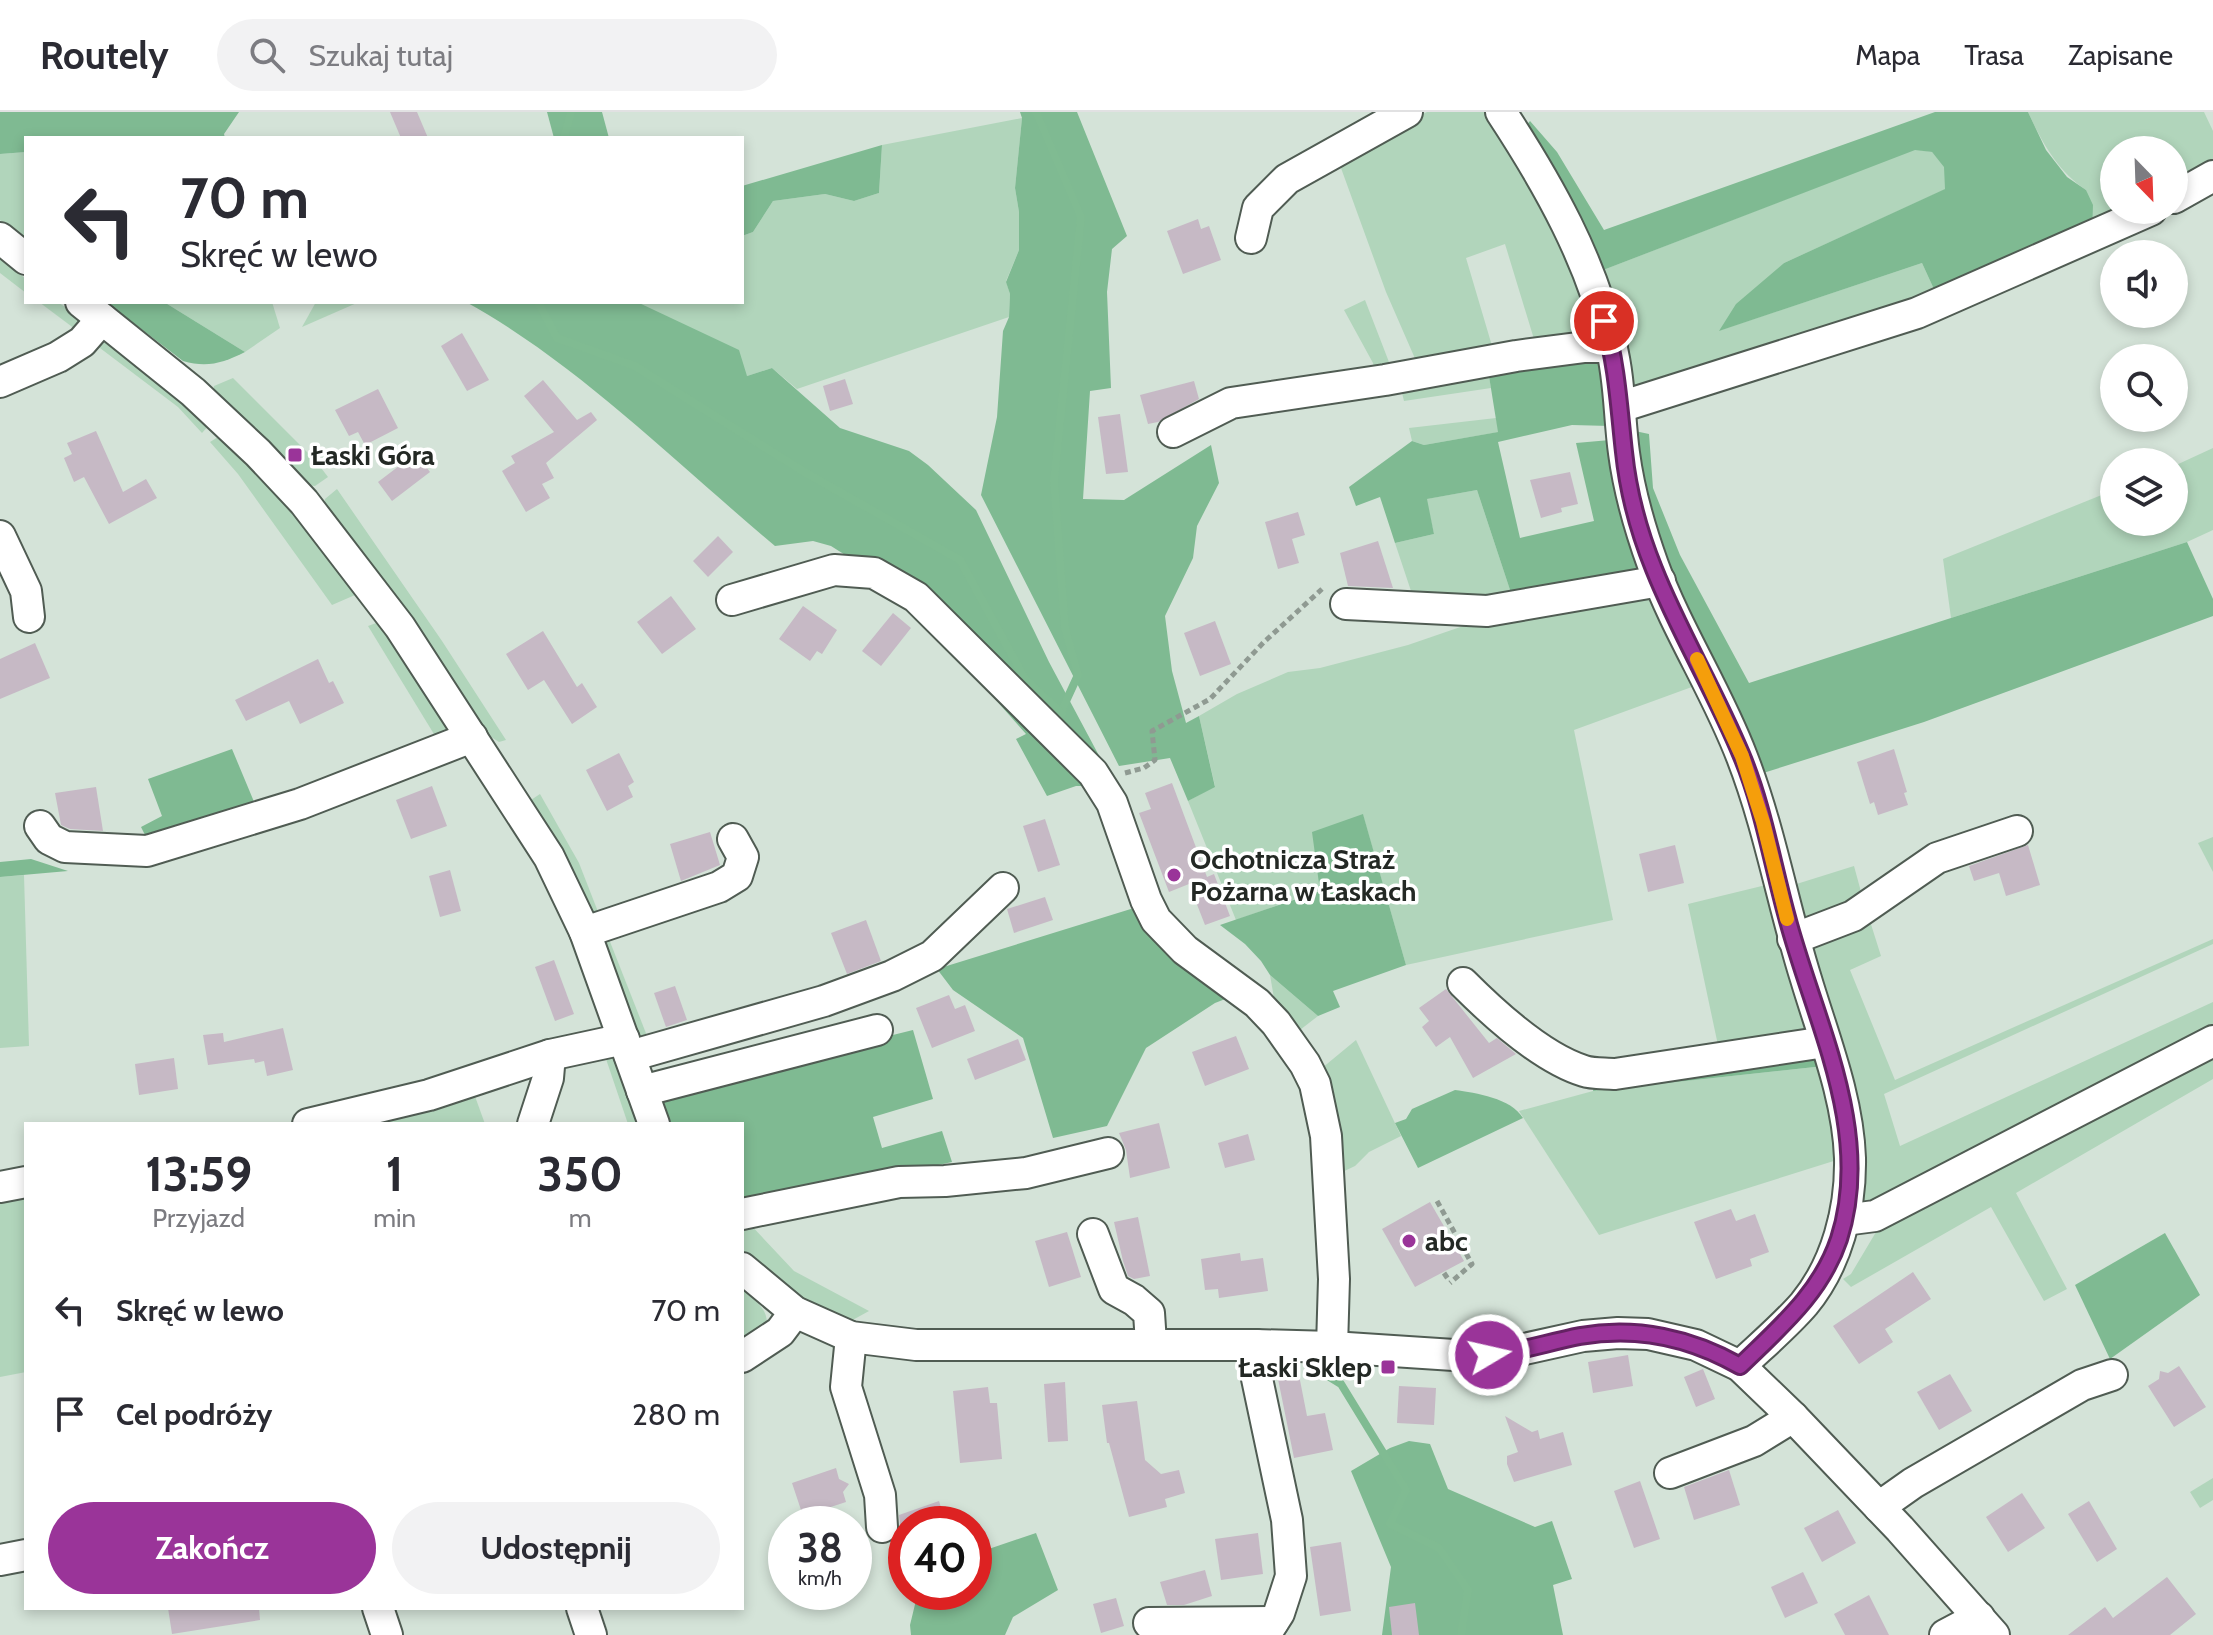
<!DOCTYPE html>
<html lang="pl">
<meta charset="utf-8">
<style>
body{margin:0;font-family:Cabin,sans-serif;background:#f2f2f3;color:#2b2b33;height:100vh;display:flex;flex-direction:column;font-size:30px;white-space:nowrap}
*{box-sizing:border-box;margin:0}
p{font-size:26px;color:#7c7c81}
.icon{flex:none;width:44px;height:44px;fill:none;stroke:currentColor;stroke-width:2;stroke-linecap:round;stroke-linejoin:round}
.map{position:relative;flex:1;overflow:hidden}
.details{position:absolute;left:24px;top:1010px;width:720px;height:488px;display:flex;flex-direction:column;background:#fff;border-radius:0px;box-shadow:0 4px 12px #0003}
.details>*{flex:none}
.top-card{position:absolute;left:24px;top:24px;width:720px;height:168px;border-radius:0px;box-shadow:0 4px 12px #0003;background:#fff;color:#2b2b33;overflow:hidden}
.needle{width:52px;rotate:157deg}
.buttons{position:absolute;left:2100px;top:24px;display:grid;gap:16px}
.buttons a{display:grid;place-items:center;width:88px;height:88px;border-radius:50%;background:#fff;box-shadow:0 4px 12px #0003;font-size:40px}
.speed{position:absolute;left:768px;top:1394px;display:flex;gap:16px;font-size:40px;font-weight:700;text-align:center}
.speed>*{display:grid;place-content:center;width:104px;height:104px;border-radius:50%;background:#fff;box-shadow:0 4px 12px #0003;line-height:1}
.speed small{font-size:20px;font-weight:400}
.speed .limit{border:12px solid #d22;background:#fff;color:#111}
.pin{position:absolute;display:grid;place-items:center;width:68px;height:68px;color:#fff;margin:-34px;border:4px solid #fff;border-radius:50%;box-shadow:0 2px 8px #0007}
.me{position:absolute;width:88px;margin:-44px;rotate:81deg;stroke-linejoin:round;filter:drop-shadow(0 0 6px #0008)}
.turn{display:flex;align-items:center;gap:28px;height:168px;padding:0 24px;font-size:36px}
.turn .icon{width:104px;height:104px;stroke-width:2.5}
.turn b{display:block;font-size:56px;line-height:68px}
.eta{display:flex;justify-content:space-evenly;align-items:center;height:136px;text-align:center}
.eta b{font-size:48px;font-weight:700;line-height:56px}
.action{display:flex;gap:16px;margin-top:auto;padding:16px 24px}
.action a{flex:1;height:92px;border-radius:48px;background:#9a3499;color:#fff;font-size:32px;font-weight:700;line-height:92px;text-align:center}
.action a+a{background:#f2f2f3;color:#2b2b33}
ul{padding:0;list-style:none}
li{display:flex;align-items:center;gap:24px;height:104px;padding:0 24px}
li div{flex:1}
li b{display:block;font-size:30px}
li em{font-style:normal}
header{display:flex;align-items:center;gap:48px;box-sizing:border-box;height:112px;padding:0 40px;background:#fff;border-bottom:2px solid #e1e1e2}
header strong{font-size:38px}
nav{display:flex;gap:44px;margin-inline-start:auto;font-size:28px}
.search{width:560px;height:72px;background:#f2f2f3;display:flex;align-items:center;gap:20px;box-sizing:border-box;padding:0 28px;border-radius:44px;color:#7c7c81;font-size:30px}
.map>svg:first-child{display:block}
.green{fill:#b1d5bb}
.forest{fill:#7fba92}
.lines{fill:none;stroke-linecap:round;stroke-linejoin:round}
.stream{stroke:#80bb92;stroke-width:8}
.building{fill:#c6b9c5}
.minor-casing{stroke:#505c53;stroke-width:34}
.path{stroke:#8f9a92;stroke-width:5;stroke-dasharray:6 4;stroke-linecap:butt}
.minor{stroke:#fff;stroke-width:30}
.route-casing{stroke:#642263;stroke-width:20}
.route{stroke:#9a3499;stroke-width:14}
.slow{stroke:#f59e0b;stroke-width:14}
.poi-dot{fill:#9a3499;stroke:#fff;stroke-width:3}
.labels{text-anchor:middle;stroke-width:7;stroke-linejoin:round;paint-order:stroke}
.poi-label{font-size:28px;font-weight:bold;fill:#232824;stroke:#fff;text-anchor:start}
</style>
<header>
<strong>Routely</strong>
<div class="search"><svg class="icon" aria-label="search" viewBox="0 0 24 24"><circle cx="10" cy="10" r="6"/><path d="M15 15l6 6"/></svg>Szukaj tutaj</div>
<nav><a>Mapa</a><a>Trasa</a><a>Zapisane</a></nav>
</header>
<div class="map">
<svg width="2213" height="1523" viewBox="0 0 2213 1523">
<rect width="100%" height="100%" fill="#d4e3d8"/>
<g class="green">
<path d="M1427,0H1487L1503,18L1587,178L1595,227L1537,237L1505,132L1466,146L1495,244L1420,258L1386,180L1337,45Z"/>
<path d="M2028,0H2204L2213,19V58L2174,81V38H2114V98L2092,120L2086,78C2057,58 2043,32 2028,0Z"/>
<path d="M1022,6L1015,76L1019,100V138L1006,169L1010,182L1009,205L797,277L772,256L747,264L637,190H742V124L753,120L773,89L825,82L854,89L879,81L882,33Z"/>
<path d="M1915,37L1932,40L1945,55L1946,77L1784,151L1721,218L1922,151L1938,186L1631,280L1598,160Z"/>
<path d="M26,40V128L0,108V42Z"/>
<path d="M0,147L26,167V181L0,161Z"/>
<path d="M1365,188L1394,263L1377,266L1373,251L1344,198Z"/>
<path d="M39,190H58L85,210L79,220Z"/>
<path d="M164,190H272L280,216L245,240Z"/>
<path d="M316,190H359L302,215Z"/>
<path d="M103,231H111L174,280L209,313L202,321L178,295L96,233Z"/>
<path d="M1488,258L1491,276L1404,289L1401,277Z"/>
<path d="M233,266L315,348L328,365L315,374L307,373L213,280L214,274Z"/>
<path d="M1496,306L1499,320L1424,333L1412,329L1409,316Z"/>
<path d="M218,325H224L275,376L356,477L355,483L332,493L238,362L210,330Z"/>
<path d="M2213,336V418L2187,430L1951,506L1943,447L2114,378V410H2174V354Z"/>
<path d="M337,377L442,529L506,628L499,630L488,623L384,474L324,393L325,387Z"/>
<path d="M1477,378L1514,490L1414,488L1395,431L1434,422L1426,387Z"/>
<path d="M1655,483L1700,572L1574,618L1613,808L1406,853L1363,703L1321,778L1236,808L1188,689L1215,674L1199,604L1237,582L1288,560L1320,556L1408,533L1472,511Z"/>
<path d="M379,510L455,621L440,632L368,514Z"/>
<path d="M540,682L579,751L602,810L593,812L531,688Z"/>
<path d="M2213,725V760L2198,731Z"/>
<path d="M1854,754L1863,787L1806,805H1799L1787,775Z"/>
<path d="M24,763L29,934L0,936V765Z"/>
<path d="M1766,773L1813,923L1719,938L1688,792Z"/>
<path d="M1869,806L1881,844L1850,858L1895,968L2213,827V832L1884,982L1900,1034L2213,890V967L2016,1081L2067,1177L2044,1189L1991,1095L1851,1175L1843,1167L1851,1162L1879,1115L1863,1094L1860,1085L1808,843L1817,825Z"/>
<path d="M607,822L651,934L639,938L602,826Z"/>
<path d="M1270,863L1318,904L1296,921L1275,892Z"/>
<path d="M1356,928L1401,1024L1369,1040L1355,1054L1334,1064L1316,961Z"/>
<path d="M604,941H613L640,1012H628Z"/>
<path d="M1824,954L1840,1047L1599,1123L1519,999L1593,979Z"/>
<path d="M472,976L485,1012H354Z"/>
<path d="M26,1079V1260L0,1265V1084Z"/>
<path d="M748,1110L794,1159L869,1199L849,1210C803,1191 779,1173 742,1140V1112Z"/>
<path d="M742,1177C754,1189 768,1195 767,1214L742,1236Z"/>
<path d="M2213,1366V1388L2200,1396L2190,1380Z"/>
</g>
<g class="forest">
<path d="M0,0H239L224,22L225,26H26V40L0,42Z"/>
<path d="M547,0H602L609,26H554Z"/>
<path d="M1020,0H1077L1127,124L1112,137L1107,180L1111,276L1090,279L1083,387L1124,388L1211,333L1219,371L1197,414L1193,446L1165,504L1172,559L1186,611L1199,604L1215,675L1188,689L1170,646L1119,654L981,383L997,305L1003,219L1009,205L1010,182L1006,170L1019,138V100L1015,76L1022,6Z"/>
<path d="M1935,0H2028L2046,38L2067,65L2086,78L2093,93L2092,120L1938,186L1922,151L1719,219L1736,192L1784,151L1945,77L1944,55L1932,40L1915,38L1598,160L1521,19L1530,9L1557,40L1604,118Z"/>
<path d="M882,33L879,81L854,89L825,82L773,89L753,120L742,124V74Z"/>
<path d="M106,190H164L245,240C223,251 207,256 183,249Z"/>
<path d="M466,190H637L739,238L747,264L772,256L840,316L909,339L928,353L976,398L1049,550L1104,653L1087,674H1076L1047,684L1016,627L1026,622L942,527L850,446L831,434L813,429L775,434C677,352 578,252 466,190Z"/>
<path d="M1601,247L1610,314L1572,313L1498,330L1520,426L1594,409L1576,331L1610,328L1643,459L1514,490L1477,378L1427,387L1434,422L1395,431L1380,385L1356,394L1349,375L1412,329L1424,333L1498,320L1488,258Z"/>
<path d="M1630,318L1649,322L1653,376L1680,443L1749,571L2187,430L2213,487V504L1924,610L1760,662L1657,443Z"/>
<path d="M232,637L257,697L149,731L141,715L162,704L148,667Z"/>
<path d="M1363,702L1406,853L1333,879L1340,895L1318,904L1270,863L1261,849L1245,832L1220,813L1320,779L1312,720Z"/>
<path d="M31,747L68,759L0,765V750Z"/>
<path d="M1134,796L1233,884L1215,891L1146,936L1107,1014L1053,1026L1023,926L953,878L937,857Z"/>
<path d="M913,918L933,987L873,1005L882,1036L942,1019L952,1050L742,1096V1012H667L661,997L662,988L684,975Z"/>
<path d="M1815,946L1824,954L1593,979L1595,970Z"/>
<path d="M1455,978C1476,981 1511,986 1523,1006L1418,1056L1395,1011L1406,1007L1412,997Z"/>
<path d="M2165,1121L2200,1183L2110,1247L2075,1173Z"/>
<path d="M1409,1329L1430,1332L1448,1377L1535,1415L1552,1409L1572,1467L1553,1473L1563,1523H1382L1391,1455L1351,1359L1390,1336Z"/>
<path d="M1036,1421L1058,1478L1013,1505L1005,1523H911L910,1513L918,1480H974V1442Z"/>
</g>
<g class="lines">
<g class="stream">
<path d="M1036,0L1081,105L1054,369L1065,516L1078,563L1061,600"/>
<path d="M564,26L571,0"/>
<path d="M538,190L557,226L635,254L806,361L960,448L1025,567L1062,602"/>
<path d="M1307,1251L1341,1272L1406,1378L1390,1412L1439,1436L1468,1478L1461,1523"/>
</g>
</g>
<g class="building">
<path d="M390,0H417L428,26H401Z"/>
<path d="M1198,107L1201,117L1209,114L1221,148L1183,162L1167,119Z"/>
<path d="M462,221L489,268L467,279L441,234Z"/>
<path d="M845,267L853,292L830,299L823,274Z"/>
<path d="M543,268L577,308L591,300L597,308L546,351L554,366L542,372L550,386L526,400L502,359L515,351L511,344L554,320L524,284Z"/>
<path d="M1194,269L1199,287L1158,310L1148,312L1140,283Z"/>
<path d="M378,277L398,316L365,333L358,320L349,324L335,298Z"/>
<path d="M1120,302L1128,360L1106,362L1098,305Z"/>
<path d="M96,319L123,380L146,367L157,386L109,412L84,365L74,370L64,346L72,342L67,331Z"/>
<path d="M416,341L430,360L392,389L378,370Z"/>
<path d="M1570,360L1578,392L1561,396L1562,400L1541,406L1530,368Z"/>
<path d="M1298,400L1305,423L1292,427L1299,451L1278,457L1265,410Z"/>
<path d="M718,424L733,440L708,465L693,449Z"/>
<path d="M1378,429L1393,476L1348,474L1340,441Z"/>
<path d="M671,484L696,517L662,542L637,510Z"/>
<path d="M803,494L837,518L822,542L817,539L810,549L779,527Z"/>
<path d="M893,501L911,516L881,554L862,539Z"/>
<path d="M1215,509L1231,552L1200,564L1184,521Z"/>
<path d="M543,519L577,575L582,571L597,595L572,612L544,568L528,578L506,542Z"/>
<path d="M35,531L50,566L0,587V547Z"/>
<path d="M318,547L329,571L333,569L344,591L300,612L289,589L246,609L235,588Z"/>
<path d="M1894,637L1907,680L1904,681L1908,693L1878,703L1874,690L1870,692L1857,650Z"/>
<path d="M619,641L634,670L628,674L633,685L607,699L586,658Z"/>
<path d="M1172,671L1207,765L1214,762L1230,804L1205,813L1189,772L1169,780L1139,701L1151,697L1145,681Z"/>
<path d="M432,674L447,714L411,727L396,688Z"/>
<path d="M96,675L103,719L70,717L61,713L55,681Z"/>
<path d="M1045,707L1060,753L1038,760L1023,714Z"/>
<path d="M710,720L720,753L681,769L670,732Z"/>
<path d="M1675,733L1684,771L1648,780L1639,742Z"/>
<path d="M2028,733L2040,773L2006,784L1999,761L1974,769L1969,754Z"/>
<path d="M450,758L461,799L440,805L429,764Z"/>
<path d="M1045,785L1053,808L1014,821L1007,797Z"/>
<path d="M866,808L881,849L847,862L831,821Z"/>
<path d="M554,848L574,902L555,909L535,855Z"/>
<path d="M675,874L687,908L666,915L654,881Z"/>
<path d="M1446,877L1489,931L1497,926L1516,942L1473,966L1450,925L1436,935L1422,915L1429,909L1419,896Z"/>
<path d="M949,883L955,897L965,893L975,919L932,936L916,896Z"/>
<path d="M283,916L293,958L267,964L264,949L255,951L254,947L208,953L203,923L223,921L224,930Z"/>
<path d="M1236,924L1249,957L1205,974L1192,940Z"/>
<path d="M1018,927L1026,948L975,968L967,947Z"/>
<path d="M174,946L178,977L139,983L135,952Z"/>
<path d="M1159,1011L1170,1056L1130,1066L1126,1038L1119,1021Z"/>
<path d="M1248,1022L1255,1048L1225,1056L1218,1031Z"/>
<path d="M1430,1090L1464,1149L1415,1175L1382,1117Z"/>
<path d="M1731,1097L1736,1109L1755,1102L1769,1140L1750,1147L1752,1154L1716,1167L1694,1110Z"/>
<path d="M1138,1105L1150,1164L1134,1167L1128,1164L1123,1149L1114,1110Z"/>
<path d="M1067,1120L1081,1165L1049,1175L1035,1129Z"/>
<path d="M1240,1141L1241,1149L1263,1146L1268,1179L1219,1186L1218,1177L1205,1178L1201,1147Z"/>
<path d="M1913,1160L1931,1187L1885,1217L1893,1230L1859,1252L1833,1214Z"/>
<path d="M1628,1243L1633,1274L1593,1281L1588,1250Z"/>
<path d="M2179,1254L2206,1295L2174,1315L2148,1274L2159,1267L2160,1259L2168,1261Z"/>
<path d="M1703,1257L1715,1287L1696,1295L1684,1265Z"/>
<path d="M1298,1258L1307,1304L1325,1301L1333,1338L1294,1346L1277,1262Z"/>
<path d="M1950,1262L1972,1299L1939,1318L1917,1280Z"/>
<path d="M1065,1270L1068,1329L1048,1330L1044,1272Z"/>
<path d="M1399,1274L1436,1276L1434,1313L1397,1311Z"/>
<path d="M988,1275L990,1291H997L1002,1347L960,1351L953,1279Z"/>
<path d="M1137,1289L1145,1348L1161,1362L1179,1358L1185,1381L1165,1387L1167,1395L1129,1405L1109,1331H1107L1102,1293Z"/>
<path d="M1505,1304L1532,1320L1538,1318L1540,1327L1563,1320L1572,1353L1514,1370L1507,1352V1344L1518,1340Z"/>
<path d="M836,1356L839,1367L849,1372L843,1380L846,1390L803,1404L792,1371Z"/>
<path d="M1729,1358L1740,1393L1694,1408L1684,1375Z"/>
<path d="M1640,1369L1660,1427L1634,1436L1614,1379Z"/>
<path d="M2022,1381L2045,1416L2008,1440L1986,1405Z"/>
<path d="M939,1389L946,1412H900L899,1403Z"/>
<path d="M2089,1389L2117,1437L2097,1450L2068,1402Z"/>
<path d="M1838,1398L1856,1431L1822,1450L1804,1416Z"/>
<path d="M1258,1421L1263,1462L1221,1468L1215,1427Z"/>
<path d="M1341,1430L1351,1499L1320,1504L1310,1435Z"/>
<path d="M1205,1458L1212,1484L1184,1493H1167L1160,1470Z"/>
<path d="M1803,1460L1818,1491L1785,1506L1771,1475Z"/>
<path d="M2167,1465L2196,1502L2170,1523H2068L2105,1495L2113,1506Z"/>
<path d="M1869,1483L1889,1523H1845L1834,1502Z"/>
<path d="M1116,1486L1124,1514L1101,1521L1093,1492Z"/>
<path d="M1415,1491L1419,1523H1392L1389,1495Z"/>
<path d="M168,1496H259L260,1508L172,1522Z"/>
</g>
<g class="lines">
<g class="minor-casing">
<g id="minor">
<path d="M1501,0C1549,73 1591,148 1611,233C1620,268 1619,305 1624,341C1629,379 1640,417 1653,453C1677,519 1717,579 1742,645C1770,717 1783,794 1806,867C1823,924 1848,985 1850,1046C1851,1097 1837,1152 1804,1192C1785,1214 1761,1234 1740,1254"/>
<path d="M2174,86L2213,64"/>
<path d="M0,126L26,147"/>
<path d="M1251,126L1258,96L1287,67L1407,0"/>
<path d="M81,190L193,280L258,341L304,390L400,515L549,745L585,820L654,1012"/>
<path d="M0,270L58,245L82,230L102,207"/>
<path d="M1620,295L1917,201L2151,98"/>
<path d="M1173,320L1231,291L1385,268L1516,244L1585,235H1612"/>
<path d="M0,424L26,479L29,505"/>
<path d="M732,488L834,458L874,461L916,485L1093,661L1112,691L1146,788L1156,808L1185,838L1257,891L1276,911L1305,952L1315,972L1326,1024L1334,1167L1332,1235"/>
<path d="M1346,492L1487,499L1660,469"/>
<path d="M40,714L49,727L65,735L147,739L300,692L472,625"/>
<path d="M585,820L719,775L737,764L743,745L733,727"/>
<path d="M1793,827L1853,804L1937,746L2017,719"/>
<path d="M1463,871C1494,902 1542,946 1584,959C1593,962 1605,961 1615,962L1825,930"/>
<path d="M630,944L824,889L892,864L932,844L1003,776"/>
<path d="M642,979L877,918"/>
<path d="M308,1012L429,983L550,943L624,927"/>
<path d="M533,1012L548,966L550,943"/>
<path d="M0,1075L26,1070"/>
<path d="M742,1102L899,1070L945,1069L1026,1061L1108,1041"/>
<path d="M1844,1108L1875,1104L2213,929"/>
<path d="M1093,1122L1114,1177L1134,1188L1149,1201L1151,1231"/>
<path d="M742,1156L795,1200L851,1225L916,1233H1256L1332,1235L1469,1244L1506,1241L1583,1224L1618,1221L1648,1222L1696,1233L1740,1254L1793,1305L1900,1417L1994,1523"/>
<path d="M851,1225L846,1275L880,1383L882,1415"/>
<path d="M1256,1233V1262L1287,1408L1291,1464L1279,1501L1265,1523"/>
<path d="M742,1245L780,1220L795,1200"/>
<path d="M1670,1361L1754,1329L1793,1305"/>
<path d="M1879,1395L1913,1371L2082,1273L2112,1263"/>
<path d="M0,1448L26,1443"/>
<path d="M378,1496L387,1523"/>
<path d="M582,1496L591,1523"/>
<path d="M1149,1511L1273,1510"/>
<path d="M1945,1523L1979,1505"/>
</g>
</g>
<g class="path">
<path d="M1125,661L1144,656L1155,648L1152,619L1210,587L1264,530L1322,477"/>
<path d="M1437,1089L1472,1152L1450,1171"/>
<path d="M1444,1161L1448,1167"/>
</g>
<use href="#minor" class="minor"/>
</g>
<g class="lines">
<g class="route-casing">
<path id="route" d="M1489,1243C1520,1240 1549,1230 1580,1224C1636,1214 1691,1226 1740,1254C1780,1215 1821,1181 1839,1127C1874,1019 1814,908 1787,805C1772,751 1763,694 1741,642C1715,579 1679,520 1654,457C1639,420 1628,379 1624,340C1619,296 1617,252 1604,209"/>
</g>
<use href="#route" class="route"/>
<path class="slow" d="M1697,547L1742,644L1763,710L1787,807"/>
</g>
<g class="poi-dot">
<rect x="287" y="335" width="16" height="16" rx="4"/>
<circle cx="1174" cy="763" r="8"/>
<circle cx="1409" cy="1129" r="8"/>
<rect x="1380" y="1247" width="16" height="16" rx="4"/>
</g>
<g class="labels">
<g class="poi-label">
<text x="311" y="353">Łaski Góra</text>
<text x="1190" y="757">Ochotnicza Straż<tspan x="1190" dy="32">Pożarna w Łaskach</tspan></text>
<text x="1425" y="1139">abc</text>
<text x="1372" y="1265" text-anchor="end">Łaski Sklep</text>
</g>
</g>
</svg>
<div class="buttons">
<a><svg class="needle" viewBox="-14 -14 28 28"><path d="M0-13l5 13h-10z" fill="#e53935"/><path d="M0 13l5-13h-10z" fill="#7c7c81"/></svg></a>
<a><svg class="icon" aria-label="sound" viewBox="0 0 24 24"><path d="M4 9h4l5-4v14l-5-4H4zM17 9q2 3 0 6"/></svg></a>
<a><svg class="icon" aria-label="search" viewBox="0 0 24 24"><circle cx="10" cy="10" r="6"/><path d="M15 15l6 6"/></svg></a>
<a><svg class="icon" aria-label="layers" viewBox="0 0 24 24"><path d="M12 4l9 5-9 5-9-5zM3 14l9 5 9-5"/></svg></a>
</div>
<div class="speed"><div>38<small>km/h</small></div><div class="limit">40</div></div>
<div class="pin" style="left:1604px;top:209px;background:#d93025"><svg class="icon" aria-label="arrive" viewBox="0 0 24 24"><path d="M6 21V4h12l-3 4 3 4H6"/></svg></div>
<svg class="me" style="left:1489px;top:1243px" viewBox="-20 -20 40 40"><circle r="17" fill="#9a3499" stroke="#fff" stroke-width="3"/><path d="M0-11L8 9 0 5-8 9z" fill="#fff"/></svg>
<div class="top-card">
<div class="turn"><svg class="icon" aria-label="left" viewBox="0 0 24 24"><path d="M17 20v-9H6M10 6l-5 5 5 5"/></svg><div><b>70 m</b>Skręć w lewo</div></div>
</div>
<section class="details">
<div class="eta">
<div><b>13:59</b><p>Przyjazd</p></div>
<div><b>1</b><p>min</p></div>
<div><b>350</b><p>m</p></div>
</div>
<ul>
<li><svg class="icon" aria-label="left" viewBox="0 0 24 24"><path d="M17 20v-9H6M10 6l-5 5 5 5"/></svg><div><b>Skręć w lewo</b></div><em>70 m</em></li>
<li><svg class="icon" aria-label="arrive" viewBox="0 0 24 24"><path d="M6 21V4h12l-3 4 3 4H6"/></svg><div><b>Cel podróży</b></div><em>280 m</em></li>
</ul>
<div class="action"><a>Zakończ</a><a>Udostępnij</a></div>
</section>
</div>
